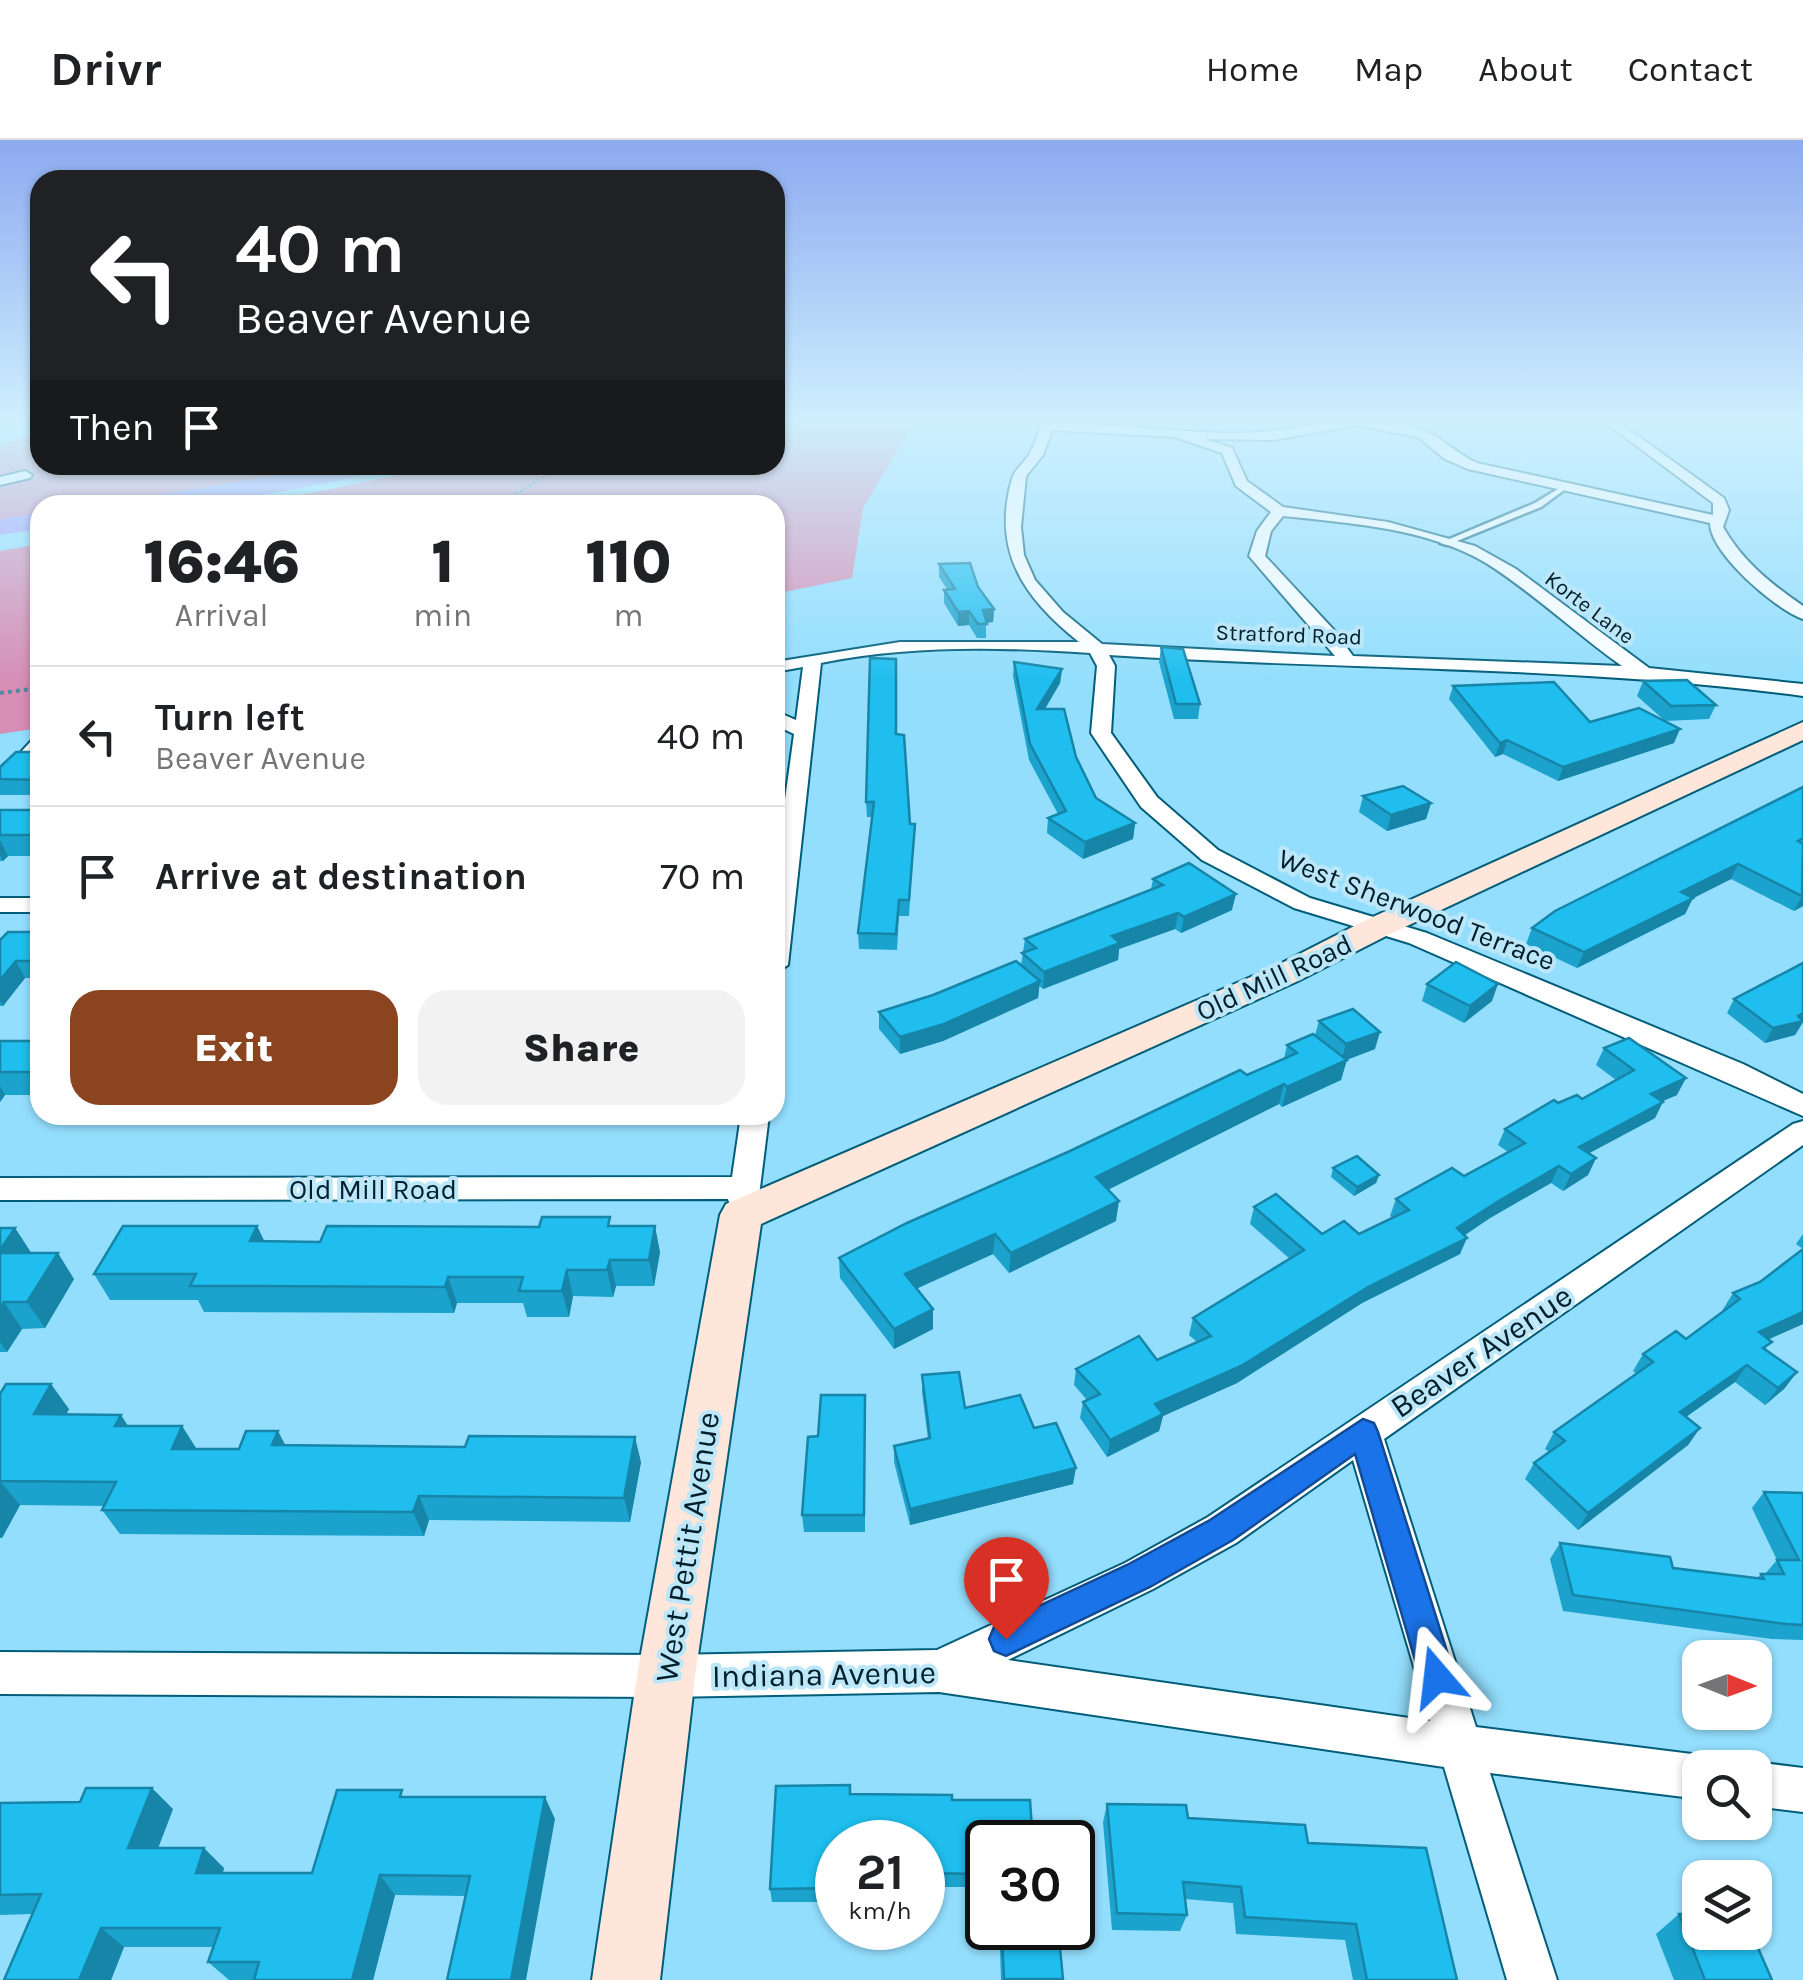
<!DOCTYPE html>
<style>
body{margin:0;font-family:Karla,sans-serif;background:#f2f2f2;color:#202124;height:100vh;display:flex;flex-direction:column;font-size:38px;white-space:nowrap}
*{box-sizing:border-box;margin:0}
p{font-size:32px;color:#757577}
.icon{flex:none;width:55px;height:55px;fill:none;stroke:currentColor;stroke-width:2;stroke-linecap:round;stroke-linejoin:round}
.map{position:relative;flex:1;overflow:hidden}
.side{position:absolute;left:30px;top:355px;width:755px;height:630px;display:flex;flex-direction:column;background:#fff;border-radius:30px;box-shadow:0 2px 8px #0004}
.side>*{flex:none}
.banner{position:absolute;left:30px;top:30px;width:755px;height:305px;border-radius:30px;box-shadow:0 2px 8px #0004;background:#202124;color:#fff;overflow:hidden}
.needle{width:65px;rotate:91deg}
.controls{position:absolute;left:1682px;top:1500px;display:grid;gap:20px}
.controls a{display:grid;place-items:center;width:90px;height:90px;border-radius:20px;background:#fff;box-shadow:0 2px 8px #0004;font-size:50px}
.speed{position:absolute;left:815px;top:1680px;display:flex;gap:20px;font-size:50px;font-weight:700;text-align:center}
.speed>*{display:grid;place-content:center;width:130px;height:130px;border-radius:50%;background:#fff;box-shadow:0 2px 8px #0004;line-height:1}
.speed small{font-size:25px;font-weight:400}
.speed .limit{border:5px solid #111;border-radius:15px;background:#fff;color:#111}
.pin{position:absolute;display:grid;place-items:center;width:85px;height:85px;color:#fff;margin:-102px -42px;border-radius:50% 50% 50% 0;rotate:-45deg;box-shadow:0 0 10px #0007}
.pin .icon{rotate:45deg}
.me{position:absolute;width:110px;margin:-55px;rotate:343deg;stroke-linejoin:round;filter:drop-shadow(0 0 8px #0008)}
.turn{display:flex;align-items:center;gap:35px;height:210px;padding:0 40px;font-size:45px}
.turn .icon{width:130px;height:130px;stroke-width:2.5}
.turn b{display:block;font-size:70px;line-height:85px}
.then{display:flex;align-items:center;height:95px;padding:0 40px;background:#0003;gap:20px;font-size:38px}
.eta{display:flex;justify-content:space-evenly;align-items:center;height:170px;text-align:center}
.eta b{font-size:60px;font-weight:800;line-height:70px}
.action{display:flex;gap:20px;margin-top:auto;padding:20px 40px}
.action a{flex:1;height:115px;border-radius:30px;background:#8a441f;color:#fff;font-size:40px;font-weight:800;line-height:115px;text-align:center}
.action a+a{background:#f2f2f2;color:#202124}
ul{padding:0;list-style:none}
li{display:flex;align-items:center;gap:30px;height:140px;padding:0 40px;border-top:2px solid #e0e0e0}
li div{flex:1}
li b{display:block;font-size:38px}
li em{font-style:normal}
header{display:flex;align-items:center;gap:60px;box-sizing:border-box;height:140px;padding:0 50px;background:#fff;border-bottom:2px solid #e0e0e0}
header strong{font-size:48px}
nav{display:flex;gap:55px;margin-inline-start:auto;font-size:35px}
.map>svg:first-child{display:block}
.green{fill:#d68eb5}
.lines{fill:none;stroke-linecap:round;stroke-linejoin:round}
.river{fill:#a49cfd;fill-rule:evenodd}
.service-casing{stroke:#015d78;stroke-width:5}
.minor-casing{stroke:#015d78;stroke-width:4}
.secondary-casing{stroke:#015d78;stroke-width:4}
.path-far1{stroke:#52899f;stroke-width:2.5;stroke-dasharray:2.5 2.5;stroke-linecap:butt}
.path{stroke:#52899f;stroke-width:4;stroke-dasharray:4 4;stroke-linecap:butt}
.service{fill:#fff;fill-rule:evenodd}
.minor{fill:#fff;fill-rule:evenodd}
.secondary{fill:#ffe6da;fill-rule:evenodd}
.wall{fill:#1ba3ce}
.shaded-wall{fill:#1685a7}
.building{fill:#1fbeef;stroke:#1685a7;stroke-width:2.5}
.route{fill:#1a73e8;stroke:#114b97;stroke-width:2.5}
.labels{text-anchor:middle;stroke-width:8;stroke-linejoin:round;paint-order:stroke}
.far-street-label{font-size:22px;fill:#001f2a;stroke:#bce7f9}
.street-label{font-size:28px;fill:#001f2a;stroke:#bce7f9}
.near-street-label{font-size:32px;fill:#001f2a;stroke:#bce7f9}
</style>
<header>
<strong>Drivr</strong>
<nav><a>Home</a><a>Map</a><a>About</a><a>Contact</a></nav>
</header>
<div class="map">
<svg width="1803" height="1840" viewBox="0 0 1803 1840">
<rect width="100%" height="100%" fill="#93defd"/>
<g class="green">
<path d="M775,283H914L863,368L852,438L775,454V365H251L448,325H775Z"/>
<path d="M40,293V325H355L113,365H40V375L0,381V304Z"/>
<path d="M40,404V588L0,594V411Z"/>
</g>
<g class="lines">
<g class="river">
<path d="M340,325H387L383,330C300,351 216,365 130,365L144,357Z"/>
<path d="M40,373V389L0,395V379Z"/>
</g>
<g class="service-casing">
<path id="service" d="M1563,346L1568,347L1541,367L1447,405L1440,403L1535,363Z"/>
</g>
<g class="minor-casing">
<g id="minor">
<path d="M1042,283C1106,283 1170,292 1234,293C1295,294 1366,267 1425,291C1443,298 1458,315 1477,323L1713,375V363L1606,283H1620L1724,358L1729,370L1723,387C1742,421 1771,444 1803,466V479C1775,469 1710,413 1710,383L1468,329L1445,319L1418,297L1356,285L1274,300L1204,299L1232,308L1247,341L1283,367L1388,382L1475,406L1516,429L1649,528L1803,544V556C1573,525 1340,530 1109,515L1115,526L1111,593L1157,657L1218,710L1310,758L1427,793L1743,924L1803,954V976L1409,803L1294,768L1202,720L1141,667L1091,593L1097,526L1090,513C1001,507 909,505 821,523L788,825L775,833V732L794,594L775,585V571L796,580L803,527L775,532V522L900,502H1079C1025,459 991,412 1012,339C1015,329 1025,322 1030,313C1035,304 1038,293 1042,283ZM1052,290L1175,297L1222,313L1236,346L1271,372L1257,391L1249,416L1335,516L1102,504L1063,472L1035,440L1024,415L1021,387L1026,336L1043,315ZM1283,376C1349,383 1428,388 1486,423C1534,453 1575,493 1622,526L1353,516L1333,489L1265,416L1271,391Z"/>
<path d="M25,331L32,335L30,338L0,345V337Z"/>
<path d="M40,597V626L19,614L33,599Z"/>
<rect x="0" y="758" width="40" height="14"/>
<path d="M741,975H769L758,1064L754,1072L743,1075L732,1072L728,1059L0,1060V1038L732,1037Z"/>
<path d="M1803,981V1005L1384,1299L1476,1587L1700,1615L1716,1621L1718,1628H1700V1659L1490,1633L1557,1840H1507L1444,1627L939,1552L666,1557L0,1554V1512L666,1515L937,1510L1125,1423L1208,1377L1793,984ZM1353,1320L1430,1581L1008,1520L1153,1449L1236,1403Z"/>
<path d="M1755,1622L1803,1628V1672L1755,1666V1628H1741Z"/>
</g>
</g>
<g class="secondary-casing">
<path id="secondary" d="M1803,582V600L1390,794L1298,841L761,1084L695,1536L660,1840H592L637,1536L720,1075L726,1064L1274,827L1366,780Z"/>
</g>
<path class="path-far1" d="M499,365L562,325"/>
<path class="path" d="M0,553L40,548"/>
<use href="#service" class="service"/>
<use href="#minor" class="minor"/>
<use href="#secondary" class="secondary"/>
</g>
<g class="wall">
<path d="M939,424L978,447L994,469L993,482L986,483V498H977L969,485L958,486L944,463V450L947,449L939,437Z"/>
<path d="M1161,507L1200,564L1198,579H1174L1159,522Z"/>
<path d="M1014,522L1062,529L1060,543L1045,569L1076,617L1096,658L1135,683L1133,699L1083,719L1047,693L1048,678L1058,674L1029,620L1013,536Z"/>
<path d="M1643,541L1716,565L1709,579L1665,581L1637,556Z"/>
<path d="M1453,546L1590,582L1674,603L1558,641L1503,614L1495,617L1449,559Z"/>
<path d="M896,594L910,684L914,700L909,776H899L897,810L859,809L858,793L872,677H867L866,662Z"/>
<path d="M40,612V655H0V627Z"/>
<path d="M1803,647V766L1794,771L1731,739L1693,758L1685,774L1577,828L1526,804L1532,788Z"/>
<path d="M1363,656L1431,663L1426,679L1387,691L1359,672Z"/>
<path d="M0,670H40V716H8L3,721H0Z"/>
<path d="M1153,739L1232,770L1181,793L1175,789L1119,809L1118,820L1043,849L1039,846L1038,858L943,901L900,914L879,889V872L1021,825L1025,799L1151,749Z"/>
<path d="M40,792V838H25L3,866H0V800Z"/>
<path d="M1427,844L1492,861L1464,883L1422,861Z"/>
<path d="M1734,859L1803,882L1795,895L1765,903L1727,873Z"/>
<path d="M1319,881L1375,909L1346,920L1341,940L1282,967L1279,964L1108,1050L1116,1081L1009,1133L993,1114L917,1148L933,1169V1189L894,1209L840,1138L839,1118L1284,919L1287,905L1315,895Z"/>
<path d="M0,901H40V955H5L0,962Z"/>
<path d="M1604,908L1677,955L1662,961L1655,978L1589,1013L1596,1018L1588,1035L1563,1051L1551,1043L1490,1078L1465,1095L1460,1114L1362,1163L1237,1243L1163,1276L1159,1291L1107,1317L1080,1278L1083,1262L1087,1260L1074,1245L1076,1229L1157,1220L1197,1202L1189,1195L1193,1178L1290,1119L1250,1084L1254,1067L1322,1094H1359L1393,1078L1390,1076L1396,1059L1464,1036L1508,1012L1498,1005L1505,989L1558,963L1582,959L1616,940L1596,925Z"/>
<path d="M89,975H126L125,976Z"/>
<path d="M1333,1028L1379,1035L1376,1043L1354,1056L1331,1037Z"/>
<path d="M257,1086L264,1101L320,1102L539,1087L611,1086L660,1112L654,1146H616L613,1157L573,1156L569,1177H527L523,1163H457L454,1173L204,1172L198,1160H110L94,1134Z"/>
<path d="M0,1088H15L31,1113L74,1139L45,1188L22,1189L7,1212H0Z"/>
<path d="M1803,1094V1184L1768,1199L1766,1210L1797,1232L1784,1249L1765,1265L1735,1242L1686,1277L1700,1288L1688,1305L1578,1390L1525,1339L1534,1323L1549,1312L1545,1309L1554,1292L1637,1234L1633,1231L1643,1214L1686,1199L1723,1171H1722L1733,1153L1760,1142L1803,1109L1796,1104Z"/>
<path d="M922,1235L965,1268L1034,1288L1073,1344L910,1385L894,1322V1306L928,1299L922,1252Z"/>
<path d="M0,1254L69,1269L66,1275L128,1286H182L196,1309H239L285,1305L641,1322L630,1382L429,1380L424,1396L120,1394L102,1370L104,1366L20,1365L2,1398H0Z"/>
<path d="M865,1273V1392H804L802,1375L818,1296Z"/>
<path d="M1764,1352L1803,1353V1500L1772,1499L1563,1471L1550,1419L1560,1403L1673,1428L1757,1438L1761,1434H1765L1777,1420L1752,1368Z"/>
<path d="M851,1654L952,1660L988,1702V1788H1058L1062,1840H1001L1000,1810H987L984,1747H922V1702H838V1762H772L770,1749Z"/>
<path d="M407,1657L555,1679L465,1756L395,1755L373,1840H229L208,1822L213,1807H124L111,1840H4L32,1774L0,1775V1663L173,1669L158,1708L224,1728L223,1733H312Z"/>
<path d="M1107,1664L1188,1678L1308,1703L1457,1840H1353L1345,1800L1236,1794L1233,1763L1185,1759L1187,1775L1180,1791L1112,1790L1103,1682Z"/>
<path d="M1679,1774L1772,1840H1674L1656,1794Z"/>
</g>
<g class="shaded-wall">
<path d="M994,469L993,482L982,483L983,470Z"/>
<path d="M969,471V485L958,486V472Z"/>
<path d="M1062,529L1060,543L1036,584L1037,569Z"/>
<path d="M1680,589L1674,603L1558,641L1563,627Z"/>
<path d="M1507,600L1503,614L1495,617L1500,603Z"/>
<path d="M1431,663L1426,679L1387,691L1391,675Z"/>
<path d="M1135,683L1133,699L1083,719L1085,702Z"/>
<path d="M0,700L8,716L3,721L0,715Z"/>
<path d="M1738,724L1731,739L1674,768L1681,752Z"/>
<path d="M1236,754L1232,770L1181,793L1184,777Z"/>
<path d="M1803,755V766L1794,771L1802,756Z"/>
<path d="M1693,758L1685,774L1577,828L1584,812Z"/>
<path d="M1178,773L1175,789L1119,809L1118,820L1043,849L1044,832L1112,796Z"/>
<path d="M16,821L25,838L3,866L0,861V840Z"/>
<path d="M1040,841L1038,858L943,901L900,914V897Z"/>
<path d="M1498,844L1492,861L1464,883L1470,866Z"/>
<path d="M1803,873V882L1795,895L1765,903L1773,888Z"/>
<path d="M1380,892L1375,909L1341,922L1346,904Z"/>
<path d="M1347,920L1341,940L1282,967L1287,947Z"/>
<path d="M1686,938L1677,955L1642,970L1651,954Z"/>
<path d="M1284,944L1279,964L1093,1057L1096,1037Z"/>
<path d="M0,946L5,955L0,962Z"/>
<path d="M1663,962L1655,978L1571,1023L1579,1007Z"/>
<path d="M1596,1018L1588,1035L1563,1051L1571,1034Z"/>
<path d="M1559,1026L1551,1043L1490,1078L1450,1105L1457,1088L1497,1062Z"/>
<path d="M1379,1035L1376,1043L1354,1056L1357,1047Z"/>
<path d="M1119,1061L1116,1081L1009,1133L1011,1113Z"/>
<path d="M257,1086L270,1113L250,1101Z"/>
<path d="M655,1086L660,1112L654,1146L649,1120Z"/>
<path d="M15,1088L32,1114L0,1116V1110Z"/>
<path d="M995,1094L993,1114L905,1154V1134Z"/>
<path d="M1467,1098L1460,1114L1362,1163L1237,1243L1163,1276L1159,1291L1107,1317L1110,1300L1155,1264L1368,1147Z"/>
<path d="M58,1113L74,1139L45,1188L27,1162Z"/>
<path d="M610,1120L616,1146L613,1157L607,1130Z"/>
<path d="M567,1130L573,1156L569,1177L562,1151Z"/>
<path d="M448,1137L457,1163L454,1173L445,1147Z"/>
<path d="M4,1162L22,1189L7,1212L0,1202V1168Z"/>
<path d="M933,1169V1189L894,1209V1189Z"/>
<path d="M1803,1172V1184L1747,1209L1759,1192Z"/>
<path d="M1747,1225L1735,1242L1669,1289L1680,1272Z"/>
<path d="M1797,1232L1784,1249L1765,1265L1778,1248Z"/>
<path d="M51,1244L69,1269L52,1299L34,1274Z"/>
<path d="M121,1275L137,1300L115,1286Z"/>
<path d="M182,1286L198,1311L172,1309Z"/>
<path d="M1700,1288L1688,1305L1578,1390L1588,1373Z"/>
<path d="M278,1291L291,1316L272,1305Z"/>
<path d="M635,1297L641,1322L630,1382L624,1358Z"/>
<path d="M1076,1328L1073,1344L910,1385V1369Z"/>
<path d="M0,1341L20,1365L2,1398L0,1397Z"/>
<path d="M419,1356L429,1380L424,1396L413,1372Z"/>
<path d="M152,1648L173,1669L150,1729L128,1708Z"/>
<path d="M545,1657L555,1679L526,1840H511Z"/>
<path d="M204,1708L224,1728L216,1753L196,1733Z"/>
<path d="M380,1735L395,1755L373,1840H352Z"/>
<path d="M101,1788L124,1807L111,1840H79Z"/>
</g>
<g class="building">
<path d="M970,423L978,447L994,469L983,470L987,484H978L969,471L958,472L944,450L955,449L939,424Z"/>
<path d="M1161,507L1183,509L1200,564H1176Z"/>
<path d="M870,518L896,519V594L904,595L910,684H915L909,760H899L896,794L858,793L874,662H866Z"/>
<path d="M1014,522L1062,529L1037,569H1064L1076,617L1096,658L1135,683L1085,702L1048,678L1066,671L1030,604Z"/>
<path d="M1687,540L1716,565L1671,566L1643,541Z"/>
<path d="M1554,542L1590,582L1639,568L1680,589L1563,627L1507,600L1500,603L1453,546Z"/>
<path d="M16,612H40V640L0,639V627Z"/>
<path d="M1403,646L1431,663L1391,675L1363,656Z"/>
<path d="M1803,647V698L1798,701L1803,704L1802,756L1738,724L1681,752L1693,758L1584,812L1532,788L1555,771Z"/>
<rect x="0" y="670" width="40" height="25"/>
<path d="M1189,723L1236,754L1184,777L1178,773L1112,796L1120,803L1044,832L1022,813L1036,808L1025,799L1163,745L1153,739Z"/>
<path d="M8,792H40V821H16L0,840V800Z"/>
<path d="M1016,821L1040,841L944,884L900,897L879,872L933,855Z"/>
<path d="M1456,822L1498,844L1470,866L1427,844Z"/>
<path d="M1803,823V873L1798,876L1803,881L1773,888L1734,859Z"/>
<path d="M1353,869L1380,892L1346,904L1319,881Z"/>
<path d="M1313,894L1347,920L1287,947L1284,944L1096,1037L1119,1061L1011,1113L995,1094L905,1134L933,1169L894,1189L839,1118L907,1083L1070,1011L1240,930L1247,935L1297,913L1287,905Z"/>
<path d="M1629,898L1686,938L1651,954L1663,962L1579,1007L1596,1018L1571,1034L1559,1026L1497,1062L1457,1088L1467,1098L1368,1147L1241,1226L1155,1264L1163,1274L1110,1300L1083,1262L1100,1254L1076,1229L1139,1196L1157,1220L1211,1196L1193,1178L1304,1110L1254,1067L1276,1054L1322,1094L1344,1081L1359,1094L1409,1070L1396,1059L1452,1028L1464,1036L1525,1003L1505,989L1554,960L1558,963L1577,955L1582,959L1634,930L1604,908Z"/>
<rect x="0" y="901" width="40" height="31"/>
<path d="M1357,1016L1379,1035L1357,1047L1333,1028Z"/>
<path d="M542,1077H610L608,1086H655L649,1120H610L607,1130H567L562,1151H519L523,1137H448L445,1147L256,1146H190L196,1134H94L123,1086H257L250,1101L320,1102L327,1086L539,1087Z"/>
<path d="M0,1088H15L0,1110Z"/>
<path d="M1803,1109V1172L1759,1192L1772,1202L1763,1208L1797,1232L1778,1248L1747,1225L1680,1272L1700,1288L1588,1373L1534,1323L1565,1301L1554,1292L1653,1222L1643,1214L1676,1191L1686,1199L1740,1159L1733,1153L1760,1142Z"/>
<path d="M0,1113H58L27,1162H4L0,1168Z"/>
<path d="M959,1232L965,1268L1020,1255L1034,1288L1056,1283L1076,1328L910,1369L894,1306L930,1298L922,1235Z"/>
<path d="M6,1244H51L34,1274L121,1275L115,1286H182L172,1309H239L246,1291H278L272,1305L465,1307L469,1296L635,1297L624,1358L419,1356L413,1372L102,1370L116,1342L0,1341V1254Z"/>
<path d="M821,1255H865L864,1375H802L808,1297L818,1296Z"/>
<path d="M1764,1352L1803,1353V1485L1786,1484L1573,1455L1560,1403L1670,1417L1673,1428L1764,1439L1761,1434H1784L1777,1420H1799Z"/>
<path d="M850,1645V1654L952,1655V1660H1030L1032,1689H1051L1052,1702H988V1764L986,1734L922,1733V1702H838V1748L770,1749L776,1646Z"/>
<path d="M86,1648H152L128,1708H204L196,1733H312L337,1650H402L400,1657H545L511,1840H447L470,1736L380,1735L352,1840H254L259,1822H208L220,1788H101L79,1840H4L41,1754L0,1755V1663L80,1662Z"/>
<path d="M1107,1664L1186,1665L1188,1678L1305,1685L1308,1703L1426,1708L1457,1840H1367L1356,1784L1245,1777L1241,1747L1183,1742L1187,1775L1117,1773Z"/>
<path d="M1679,1774H1700V1792H1751L1772,1840H1705Z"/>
<path d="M989,1788H1058L1063,1839H1004L1002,1797H989Z"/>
</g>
<linearGradient id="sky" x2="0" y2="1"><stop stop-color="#8daaf0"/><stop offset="0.52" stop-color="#cef0fe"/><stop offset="1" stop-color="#cef0fe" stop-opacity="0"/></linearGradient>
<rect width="1803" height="541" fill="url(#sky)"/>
<path class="route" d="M1363,1279L1374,1283L1378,1292L1455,1537L1450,1549L1437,1554L1425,1549L1420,1537L1355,1314L1233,1400L1150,1447L1006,1516L994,1511L989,1499L994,1487L1127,1425L1210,1380Z"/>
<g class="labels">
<g class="far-street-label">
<text transform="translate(1590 467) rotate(37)" y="8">Korte Lane</text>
<text transform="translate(1289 494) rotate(2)" y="8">Stratford Road</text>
</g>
<g class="street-label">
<text transform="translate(1417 769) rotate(21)" y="10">West Sherwood Terrace</text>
<text transform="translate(1274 837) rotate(-25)" y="10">Old Mill Road</text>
<text x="373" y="1059">Old Mill Road</text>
</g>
<g class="near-street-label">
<text transform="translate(1481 1211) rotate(-34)" y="11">Beaver Avenue</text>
<text transform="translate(687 1407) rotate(-81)" y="11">West Pettit Avenue</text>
<text transform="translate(824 1534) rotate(-1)" y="11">Indiana Avenue</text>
</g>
</g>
</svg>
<div class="controls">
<a><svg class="needle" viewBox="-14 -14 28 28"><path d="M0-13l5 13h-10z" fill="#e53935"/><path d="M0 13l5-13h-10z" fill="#757577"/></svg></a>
<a><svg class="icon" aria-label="search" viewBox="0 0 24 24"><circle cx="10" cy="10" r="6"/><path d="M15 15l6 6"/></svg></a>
<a><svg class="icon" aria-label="layers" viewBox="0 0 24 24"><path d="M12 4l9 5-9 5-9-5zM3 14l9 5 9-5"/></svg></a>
</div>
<div class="speed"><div>21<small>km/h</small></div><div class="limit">30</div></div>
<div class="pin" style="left:1006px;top:1499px;background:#d93025"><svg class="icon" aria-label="arrive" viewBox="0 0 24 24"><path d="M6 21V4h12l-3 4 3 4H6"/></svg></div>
<svg class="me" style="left:1437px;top:1537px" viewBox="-20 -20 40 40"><path d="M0-17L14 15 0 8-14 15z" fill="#1a73e8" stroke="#fff" stroke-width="4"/></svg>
<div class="banner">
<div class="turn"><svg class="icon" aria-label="left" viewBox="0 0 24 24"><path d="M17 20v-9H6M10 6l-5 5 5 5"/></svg><div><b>40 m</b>Beaver Avenue</div></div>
<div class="then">Then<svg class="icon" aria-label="arrive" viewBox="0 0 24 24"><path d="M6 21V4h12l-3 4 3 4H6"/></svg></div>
</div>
<section class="side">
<div class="eta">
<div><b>16:46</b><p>Arrival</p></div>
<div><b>1</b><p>min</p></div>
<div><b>110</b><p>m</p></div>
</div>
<ul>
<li><svg class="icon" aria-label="left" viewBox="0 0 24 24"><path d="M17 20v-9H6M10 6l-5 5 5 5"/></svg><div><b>Turn left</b><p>Beaver Avenue</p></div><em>40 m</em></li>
<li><svg class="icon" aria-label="arrive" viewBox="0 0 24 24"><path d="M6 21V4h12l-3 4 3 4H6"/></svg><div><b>Arrive at destination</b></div><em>70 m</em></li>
</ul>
<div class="action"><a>Exit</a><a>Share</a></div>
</section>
</div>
